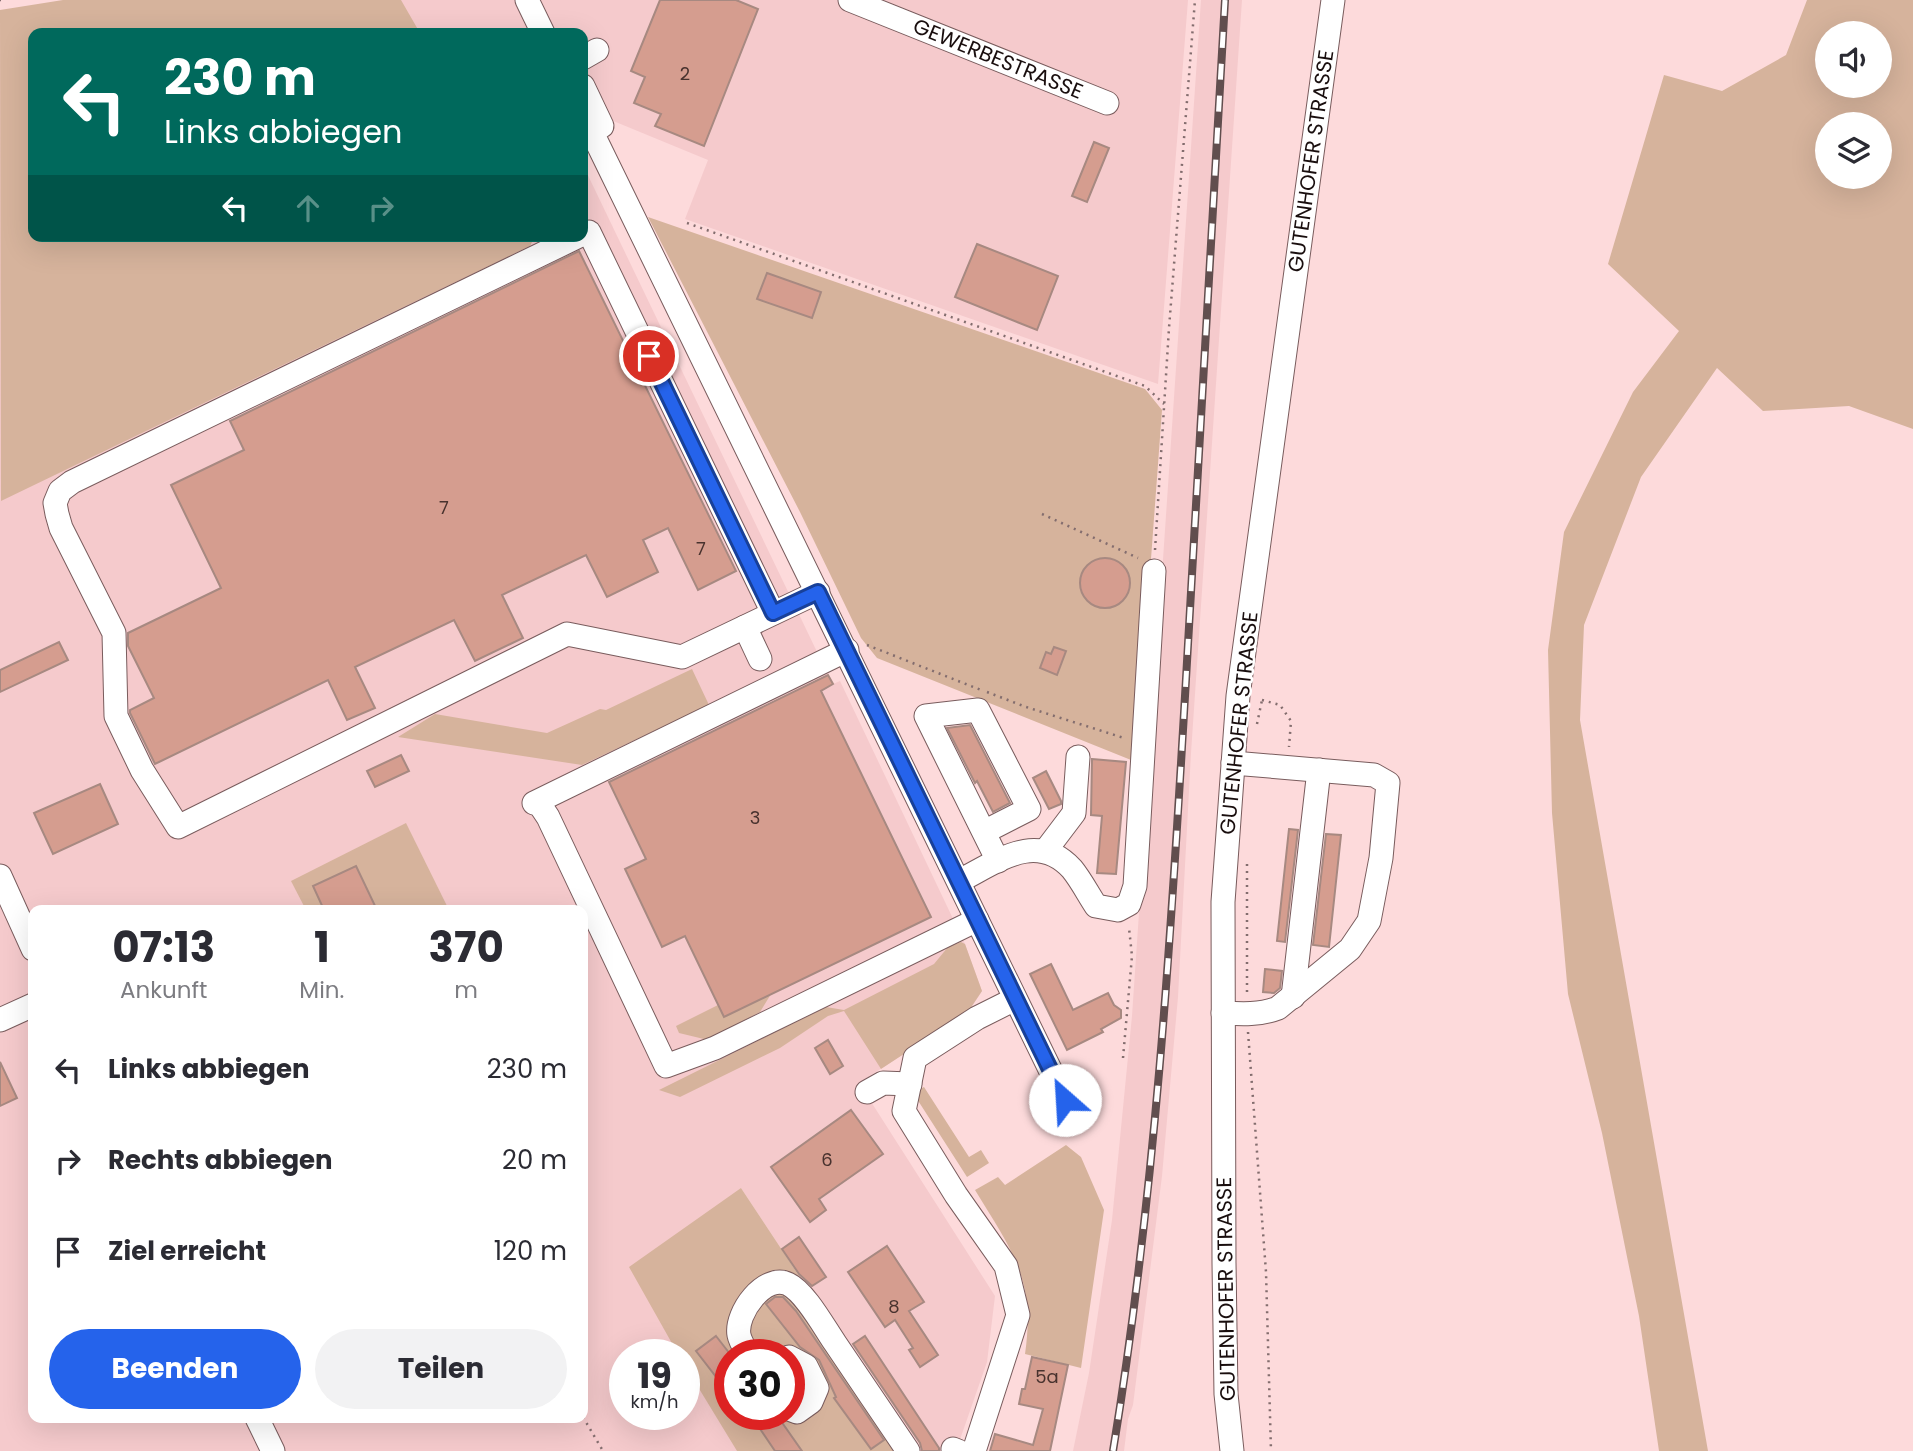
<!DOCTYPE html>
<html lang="de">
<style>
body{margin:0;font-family:Poppins,sans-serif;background:#f2f2f3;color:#2b2b33;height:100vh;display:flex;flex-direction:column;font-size:26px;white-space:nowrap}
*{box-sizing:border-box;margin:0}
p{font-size:23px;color:#7c7c81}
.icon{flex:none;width:38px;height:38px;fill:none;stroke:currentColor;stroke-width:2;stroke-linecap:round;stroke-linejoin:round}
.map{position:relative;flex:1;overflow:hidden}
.side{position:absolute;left:28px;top:905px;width:560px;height:518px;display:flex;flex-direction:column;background:#fff;border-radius:14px;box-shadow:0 7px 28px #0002}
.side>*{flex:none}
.top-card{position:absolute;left:28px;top:28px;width:560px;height:214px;border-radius:14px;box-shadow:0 7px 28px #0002;background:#00695c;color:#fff;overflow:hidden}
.fabs{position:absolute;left:1815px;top:21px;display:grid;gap:14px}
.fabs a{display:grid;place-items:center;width:77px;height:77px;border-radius:50%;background:#fff;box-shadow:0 7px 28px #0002;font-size:35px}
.speed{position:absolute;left:609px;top:1339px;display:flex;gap:14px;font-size:35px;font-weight:700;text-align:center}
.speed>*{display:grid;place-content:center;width:91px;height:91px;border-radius:50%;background:#fff;box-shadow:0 7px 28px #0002;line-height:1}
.speed small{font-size:18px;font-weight:400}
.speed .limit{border:10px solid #d22;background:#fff;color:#111}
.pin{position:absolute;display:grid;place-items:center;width:60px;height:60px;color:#fff;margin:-30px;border:4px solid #fff;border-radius:50%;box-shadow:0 2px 7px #0007}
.me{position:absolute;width:77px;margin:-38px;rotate:334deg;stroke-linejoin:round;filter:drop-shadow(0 0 5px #0008)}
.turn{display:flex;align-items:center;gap:24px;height:147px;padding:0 21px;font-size:32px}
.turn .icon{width:91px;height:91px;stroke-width:2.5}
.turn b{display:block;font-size:49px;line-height:60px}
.lanes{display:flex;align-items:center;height:66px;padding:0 21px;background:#0003;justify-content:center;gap:35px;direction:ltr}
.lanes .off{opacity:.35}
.eta{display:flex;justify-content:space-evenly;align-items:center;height:119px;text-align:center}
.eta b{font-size:42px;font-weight:700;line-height:49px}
.cta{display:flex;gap:14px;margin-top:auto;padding:14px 21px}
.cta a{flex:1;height:80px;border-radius:42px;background:#2563eb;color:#fff;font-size:28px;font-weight:700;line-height:80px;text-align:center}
.cta a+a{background:#f2f2f3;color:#2b2b33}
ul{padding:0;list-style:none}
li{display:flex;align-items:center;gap:21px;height:91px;padding:0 21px}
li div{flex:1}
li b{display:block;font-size:26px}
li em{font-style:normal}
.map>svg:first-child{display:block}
.built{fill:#f5cacc;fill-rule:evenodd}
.green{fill:#d6b39c;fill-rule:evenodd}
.building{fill:#d59d8f;stroke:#a78981;stroke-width:2}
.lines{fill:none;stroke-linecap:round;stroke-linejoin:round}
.minor-casing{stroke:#795c5d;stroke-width:25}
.path{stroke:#836d6e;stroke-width:2.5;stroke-dasharray:2 5;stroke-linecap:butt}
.minor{stroke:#fff;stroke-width:23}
.rail-casing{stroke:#614e4e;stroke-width:8}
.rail{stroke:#fff;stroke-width:5;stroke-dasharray:16;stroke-linecap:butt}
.route-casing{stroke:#184099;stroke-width:18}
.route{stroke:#2563eb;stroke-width:12}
.labels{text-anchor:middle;stroke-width:5;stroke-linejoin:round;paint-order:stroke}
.number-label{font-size:18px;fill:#48322e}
.street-label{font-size:21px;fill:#190e0e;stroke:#fff}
</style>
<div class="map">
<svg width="1913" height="1451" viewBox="0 0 1913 1451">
<rect width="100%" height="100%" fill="#fddadb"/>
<g class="built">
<path d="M104,0H1188L1158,384L685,219L708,160L589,111L583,113V33H33V236H583V165L819,656L833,684L840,681L965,944L982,991L968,1012L859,1083L995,1296L987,1362L956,1451H915L741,1188L706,1373L752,1451H0V19ZM33,910H583V1418H33ZM625,1354H684V1414H625Z"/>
<path d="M1201,0H1242L1191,753L1178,997L1162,1176L1133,1405L1128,1419L1124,1451H1073L1089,1373L1112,1220L1132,1016Z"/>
</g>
<g class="green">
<path d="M63,0H401L420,33H33V236H535L530,246L1,501L0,10Z"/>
<path d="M1807,0H1913V429L1849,406L1763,411L1717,368L1641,477L1584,625L1580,720L1708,1451H1659L1639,1316L1602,1133L1568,994L1552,813L1548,650L1564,532L1633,392L1679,331L1608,264L1664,75L1722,91L1786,55ZM1827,33H1880V86H1827ZM1827,124H1880V177H1827Z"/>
<path d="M648,217L1145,389L1162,410L1136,762L877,658L861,638L800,512Z"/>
<path d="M692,669L709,705L582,765L398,737L435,714L547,733L600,709L606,710Z"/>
<path d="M406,823L449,910H306L291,881Z"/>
<path d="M961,942L965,944L982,991L968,1012L881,1069L844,1011L828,1016L780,1048L680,1097L659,1090L826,1007L844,1010L934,964L948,947Z"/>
<path d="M771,994L760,1012L708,1040L679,1033L676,1026L718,1005L724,1017Z"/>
<path d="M924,1087L969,1157L981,1150L989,1163L967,1177L917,1099L918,1090Z"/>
<path d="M1066,1145L1081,1157L1104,1210L1081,1368L1025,1354C1036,1279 1012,1251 975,1190L998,1177L1005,1185Z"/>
<path d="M741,1188L915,1451H737L684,1364V1354H678L629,1267ZM730,1354H789V1414H730Z"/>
</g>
<g class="building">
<path d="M660,0H736L758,9L704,146L655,126L661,114L634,103L645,77L631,71Z"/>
<path d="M1094,142L1109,148L1087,202L1072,196Z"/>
<path d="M977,244L1058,276L1037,330L955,297Z"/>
<path d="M579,251L736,571L698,590L668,528L643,540L658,572L607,597L586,555L502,595L523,638L475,661L454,620L355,667L375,708L347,720L328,680L155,764L130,713V710L154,698L128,646V633L221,588L171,485L244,450L230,421Z"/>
<path d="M767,273L821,292L812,318L757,299Z"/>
<circle cx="1105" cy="583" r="25"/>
<path d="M59,642L68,660L0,692V670Z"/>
<path d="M1054,647L1066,651L1057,675L1040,668L1046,652L1051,654Z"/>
<path d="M828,675L833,684L821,691L931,917L724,1017L685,936L662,947L625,869L646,859L609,782Z"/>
<path d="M970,725L1010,803L993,812L977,781L975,783L947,728Z"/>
<path d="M401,755L409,771L375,787L367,771Z"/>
<path d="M1092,759L1126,762L1116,874L1097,873L1102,816L1091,815Z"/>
<path d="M1046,771L1061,801V804L1049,809L1033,778Z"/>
<path d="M100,784L118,824L53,854L34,813Z"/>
<path d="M1289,829L1298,830L1285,942L1277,941Z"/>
<path d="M1326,834L1341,835L1329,947L1313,945Z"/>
<path d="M356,866L377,910H324L313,886Z"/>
<path d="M1051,964L1073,1010L1108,993L1114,1005L1121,1010V1018L1101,1029L1103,1032L1067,1050L1030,974Z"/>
<path d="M1265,969L1282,971L1280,988L1274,993L1263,992Z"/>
<path d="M828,1040L843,1066L830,1074L815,1048Z"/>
<path d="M0,1062L17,1098L0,1106Z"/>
<path d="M851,1110L883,1154L819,1199L826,1210L810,1222L771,1167Z"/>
<path d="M799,1237L826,1277L812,1286L799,1274L782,1249Z"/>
<path d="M887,1246L924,1302L909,1311L938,1355L920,1367L909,1350L913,1348L895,1320L885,1327L848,1272Z"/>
<path d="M775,1297H783L796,1311L884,1440L871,1449L834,1398L836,1397L819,1360L800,1347L766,1304Z"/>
<path d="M716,1336L730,1354V1368L717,1378L696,1351Z"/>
<path d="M865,1336L939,1448V1451H922L920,1443L853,1344Z"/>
<path d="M1032,1357L1068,1365L1050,1451H990L995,1434L1033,1445L1043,1409L1019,1404L1022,1389H1025Z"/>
<path d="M750,1414H776L802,1451H775Z"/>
</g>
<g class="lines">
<g class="minor-casing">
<g id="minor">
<path d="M527,0L543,33"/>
<path d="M850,0L1107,103"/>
<path d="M583,58L597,50"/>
<path d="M583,86L602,126"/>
<path d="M583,114L1065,1100"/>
<path d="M583,234L589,232L773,613"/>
<path d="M579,236L72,482L60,491L55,503L57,514L61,528L114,633L116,716L142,770L178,827L567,634L682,657L818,592"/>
<path d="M745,627L760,659"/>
<path d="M534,803L847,650"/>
<path d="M542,808L548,817L666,1066L715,1048L977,920"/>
<path d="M984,832L1029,809L978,710L926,716L998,861"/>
<path d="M1046,850L1074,813L1078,757"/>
<path d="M0,876L33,949"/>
<path d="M959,881C997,862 1036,830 1072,869C1081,880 1088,894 1096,906L1118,910L1129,904L1135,886L1154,571"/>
<path d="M1293,997L1319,770"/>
<path d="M1223,1013C1242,1014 1260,1015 1278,1008L1350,949L1369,921L1381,858L1388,783L1374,775L1233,763"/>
<path d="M0,1020L33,1005"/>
<path d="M867,1092L883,1083L910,1084"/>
<path d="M748,1354C745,1349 740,1341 739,1335C735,1313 765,1273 788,1284C805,1292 824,1327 835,1343C859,1379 884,1415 908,1451"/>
<path d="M789,1357L806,1366L817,1388L811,1402L797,1412L789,1409"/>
<path d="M257,1418L273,1451"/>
<path d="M953,1449L958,1451"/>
<path d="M974,1451L1018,1315L1006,1266L956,1195L904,1111L915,1058L977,1018L1015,999"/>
<path d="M1232,1451L1226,1394L1224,1263L1223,902L1238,696L1333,0"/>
</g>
</g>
<g class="path">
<path d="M0,0H1"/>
<path d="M687,223L1145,386L1164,404"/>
<path d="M1042,514L1138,558"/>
<path d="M1155,550L1169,328L1195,0"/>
<path d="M867,645L981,690"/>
<path d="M987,692L1026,707L1124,738"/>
<path d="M1262,700L1280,705L1291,721L1289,747"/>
<path d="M1257,724L1262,700"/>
<path d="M1247,864V993"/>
<path d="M1248,1032L1266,1272L1271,1451"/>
<path d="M1123,1058L1132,956L1129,928"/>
<path d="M583,1417L603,1451"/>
</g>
<use href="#minor" class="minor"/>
<g class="rail-casing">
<path id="rail" d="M1113,1451C1155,1195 1171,938 1186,679C1199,453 1212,226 1225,0"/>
</g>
<use href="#rail" class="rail"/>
</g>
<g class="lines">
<g class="route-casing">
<path id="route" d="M649,356L773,613L818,592L1065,1100"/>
</g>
<use href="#route" class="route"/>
</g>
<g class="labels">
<g class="number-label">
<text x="685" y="80">2</text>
<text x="444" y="514">7</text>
<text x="701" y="555">7</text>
<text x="755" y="824">3</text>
<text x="827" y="1166">6</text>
<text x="894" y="1313">8</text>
<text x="1047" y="1383">5a</text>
</g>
<g class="street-label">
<text transform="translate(998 59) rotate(22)" y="7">GEWERBESTRASSE</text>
<text transform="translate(1311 161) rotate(-82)" y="7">GUTENHOFER STRASSE</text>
<text transform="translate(1239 723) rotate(-84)" y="7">GUTENHOFER STRASSE</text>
<text transform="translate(1226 1289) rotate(-91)" y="7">GUTENHOFER STRASSE</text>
</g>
</g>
</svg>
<div class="fabs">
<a><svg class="icon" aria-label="sound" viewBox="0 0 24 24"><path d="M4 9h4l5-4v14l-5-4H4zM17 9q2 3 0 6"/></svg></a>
<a><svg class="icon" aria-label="layers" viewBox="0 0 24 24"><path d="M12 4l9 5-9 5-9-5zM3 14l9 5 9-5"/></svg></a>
</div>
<div class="speed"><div>19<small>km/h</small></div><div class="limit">30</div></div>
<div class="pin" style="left:649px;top:356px;background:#d93025"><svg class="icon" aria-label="arrive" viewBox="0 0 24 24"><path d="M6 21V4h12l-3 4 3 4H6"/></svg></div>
<svg class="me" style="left:1065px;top:1100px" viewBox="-20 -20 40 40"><circle r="19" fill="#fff"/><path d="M0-13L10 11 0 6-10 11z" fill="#2563eb"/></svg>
<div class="top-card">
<div class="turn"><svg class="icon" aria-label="left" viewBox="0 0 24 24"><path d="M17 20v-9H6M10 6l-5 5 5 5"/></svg><div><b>230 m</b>Links abbiegen</div></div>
<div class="lanes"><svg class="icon" aria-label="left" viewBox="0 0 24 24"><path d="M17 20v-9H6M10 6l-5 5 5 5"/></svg><svg class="icon off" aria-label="ahead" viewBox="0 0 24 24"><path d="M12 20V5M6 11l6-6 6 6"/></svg><svg class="icon off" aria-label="right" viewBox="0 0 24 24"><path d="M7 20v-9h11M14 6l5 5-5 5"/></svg></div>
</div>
<section class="side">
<div class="eta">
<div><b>07:13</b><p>Ankunft</p></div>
<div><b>1</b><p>Min.</p></div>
<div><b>370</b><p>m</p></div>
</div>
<ul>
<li><svg class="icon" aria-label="left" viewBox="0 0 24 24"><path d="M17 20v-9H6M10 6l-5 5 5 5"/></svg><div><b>Links abbiegen</b></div><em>230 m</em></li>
<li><svg class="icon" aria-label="right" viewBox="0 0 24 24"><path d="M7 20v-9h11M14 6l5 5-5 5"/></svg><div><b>Rechts abbiegen</b></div><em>20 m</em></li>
<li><svg class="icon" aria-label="arrive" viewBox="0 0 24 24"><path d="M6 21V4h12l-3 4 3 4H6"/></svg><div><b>Ziel erreicht</b></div><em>120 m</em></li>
</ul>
<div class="cta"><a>Beenden</a><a>Teilen</a></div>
</section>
</div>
